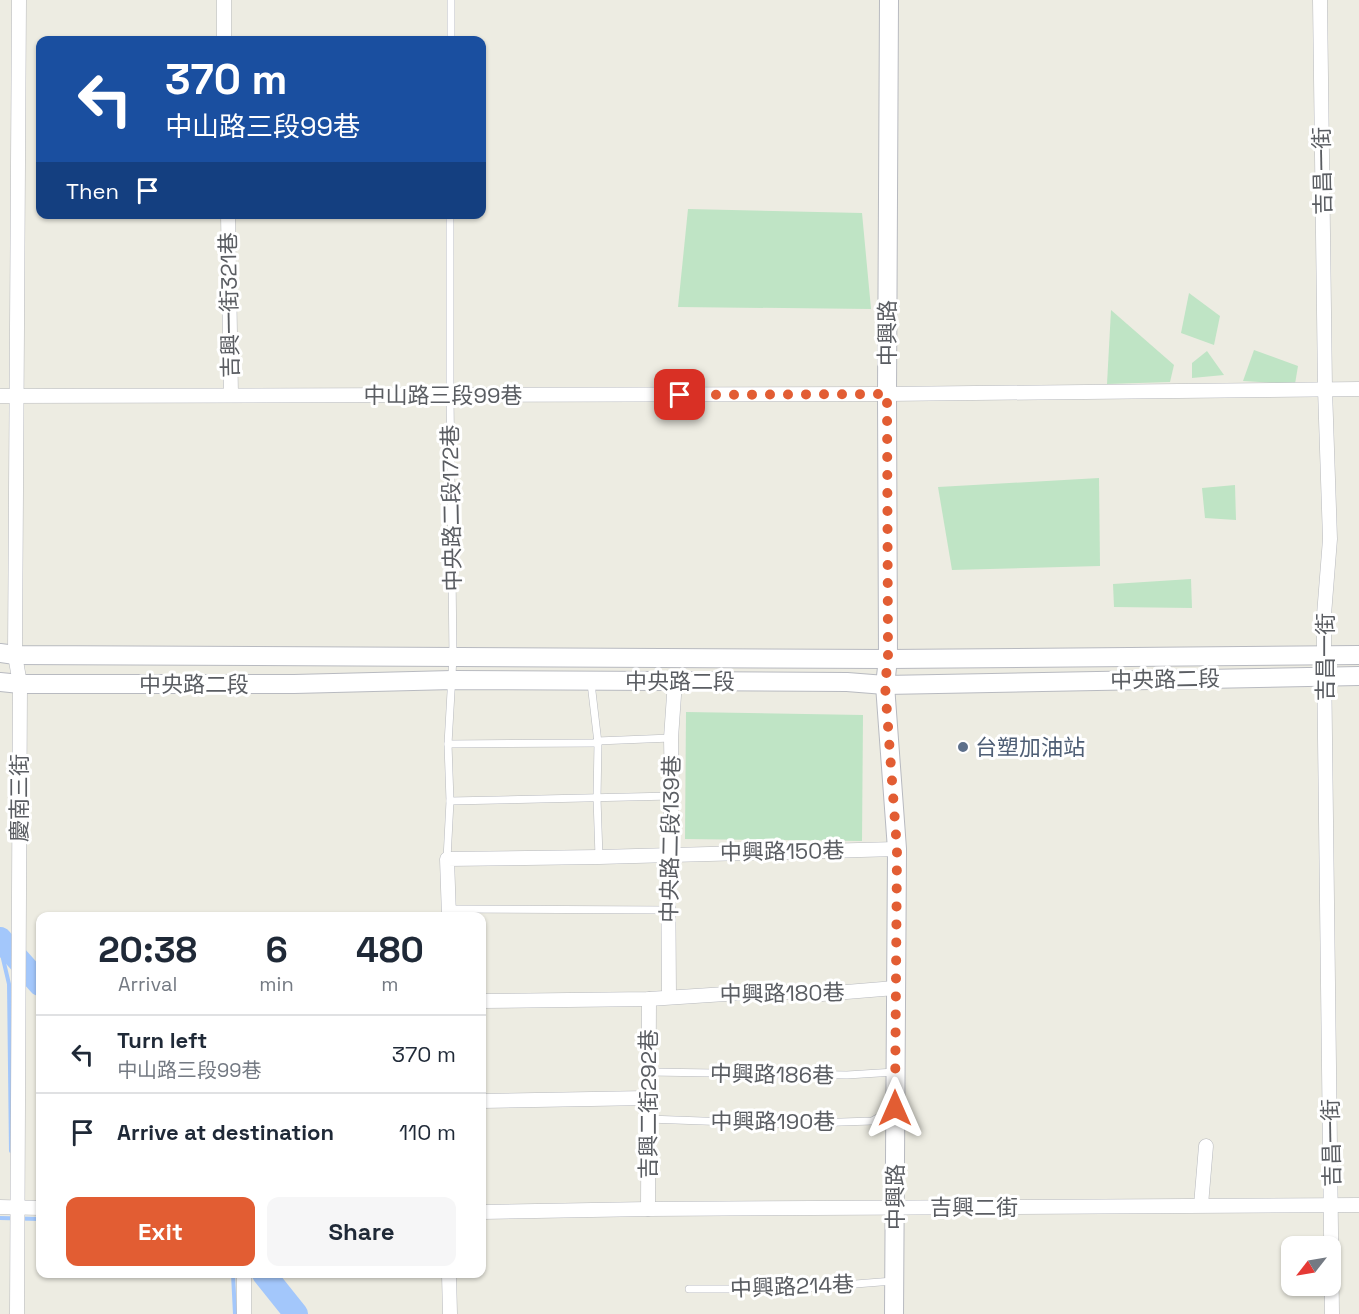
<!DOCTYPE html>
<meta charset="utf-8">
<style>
body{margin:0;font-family:"Space Grotesk","Noto Sans TC",sans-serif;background:#f6f6f7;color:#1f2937;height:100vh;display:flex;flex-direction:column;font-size:22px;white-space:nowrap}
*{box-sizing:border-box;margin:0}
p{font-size:20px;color:#747a83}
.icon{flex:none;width:33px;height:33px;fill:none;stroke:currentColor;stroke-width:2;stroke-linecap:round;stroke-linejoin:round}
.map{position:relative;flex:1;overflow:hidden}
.panel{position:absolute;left:36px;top:912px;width:450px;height:366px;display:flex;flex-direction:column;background:#fff;border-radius:12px;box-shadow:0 2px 4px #0004}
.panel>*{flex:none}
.guide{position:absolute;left:36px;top:36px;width:450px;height:183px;border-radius:12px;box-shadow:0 2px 4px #0004;background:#1a4fa0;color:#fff;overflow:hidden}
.needle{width:39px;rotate:239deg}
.controls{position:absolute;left:1281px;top:1236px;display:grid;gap:12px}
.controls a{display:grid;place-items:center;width:60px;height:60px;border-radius:12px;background:#fff;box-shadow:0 2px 4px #0004;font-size:30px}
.pin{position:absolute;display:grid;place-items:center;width:51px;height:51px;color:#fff;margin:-26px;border-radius:12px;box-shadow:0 3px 9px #0006}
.me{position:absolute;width:66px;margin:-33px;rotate:0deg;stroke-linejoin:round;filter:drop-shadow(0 0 4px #0008)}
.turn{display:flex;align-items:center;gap:21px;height:126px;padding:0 30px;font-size:27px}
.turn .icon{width:78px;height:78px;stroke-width:2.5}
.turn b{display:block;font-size:42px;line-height:51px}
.then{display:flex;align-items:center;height:57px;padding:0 30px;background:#0003;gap:12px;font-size:22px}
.eta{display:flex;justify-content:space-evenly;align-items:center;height:102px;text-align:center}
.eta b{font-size:36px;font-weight:800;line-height:42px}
.primary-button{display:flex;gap:12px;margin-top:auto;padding:12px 30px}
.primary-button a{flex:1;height:69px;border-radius:12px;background:#e25d33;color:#fff;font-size:24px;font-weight:800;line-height:69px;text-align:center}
.primary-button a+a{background:#f6f6f7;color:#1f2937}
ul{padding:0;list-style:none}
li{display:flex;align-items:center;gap:18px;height:78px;padding:0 30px;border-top:2px solid #e0e1e3}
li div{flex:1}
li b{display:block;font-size:22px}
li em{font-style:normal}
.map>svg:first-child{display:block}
.green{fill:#bfe4c5}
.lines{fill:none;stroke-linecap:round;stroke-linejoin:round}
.stream{stroke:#a3c7fb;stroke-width:4}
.river{stroke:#a3c7fb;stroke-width:24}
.lane-casing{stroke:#b7b9be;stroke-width:8}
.street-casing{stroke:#b7b9be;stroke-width:15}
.secondary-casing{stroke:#b8bac0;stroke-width:20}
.lane{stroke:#fff;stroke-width:7}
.street{stroke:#fff;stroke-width:14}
.secondary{stroke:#fff;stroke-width:18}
.route{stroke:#e25d33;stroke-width:10;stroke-dasharray:0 18}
.service-dot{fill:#5c6f8a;stroke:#fff;stroke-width:2}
.labels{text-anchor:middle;stroke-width:6;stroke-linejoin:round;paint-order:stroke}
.street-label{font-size:22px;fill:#5a5d62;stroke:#fff}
.service-label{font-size:22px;fill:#4e5e75;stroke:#fff;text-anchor:start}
</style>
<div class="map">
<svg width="1359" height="1314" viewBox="0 0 1359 1314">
<rect width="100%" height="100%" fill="#edece2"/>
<g class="green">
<path d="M688,209L862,213L871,309L678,307Z"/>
<path d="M1189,293L1220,316L1214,345L1181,333Z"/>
<path d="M1111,310L1174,365L1170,382L1107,384Z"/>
<path d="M1254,350L1298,366L1295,384L1243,381Z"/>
<path d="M1207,351L1224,375L1192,378V363Z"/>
<path d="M1099,478L1100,566L952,570L938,487Z"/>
<path d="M1235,485L1236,520L1205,518L1202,488Z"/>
<path d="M1191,579L1192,608L1114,607L1113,584Z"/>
<path d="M686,712L863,715L862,841L685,839Z"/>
</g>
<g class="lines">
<g class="stream">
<path d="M0,946L9,984L11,1151"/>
<path d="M0,1218L40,1219"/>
<path d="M233,1274L235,1314"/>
</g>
<g class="river">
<path d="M0,939L40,984"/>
<path d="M264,1274L296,1314"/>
</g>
<g class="lane-casing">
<g id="lane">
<path d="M451,40V0"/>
<path d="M591,683L598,743L597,798L599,857"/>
<path d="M597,741L671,738"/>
<path d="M448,744L598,743"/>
<path d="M450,801L672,796"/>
<path d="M447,859L450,801L448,744L453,657L450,396V214"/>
<path d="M449,909L669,910"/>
<path d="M649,1072L847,1075L895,1072"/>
<path d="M648,1119L781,1124L872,1121L894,1109"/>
<path d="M689,1289H793L893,1281"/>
</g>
</g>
<g class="street-casing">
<g id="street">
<path d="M224,0V40"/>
<path d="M1320,0L1325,389L1330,539L1324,615V655L1332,1314"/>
<path d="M228,214L231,395"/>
<path d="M0,396L887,394L1359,389"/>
<path d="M449,916L447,859L599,857L897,849"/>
<path d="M669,997L668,854L672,796L671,738L675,681"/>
<path d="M482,1001L649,999L770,991L822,994L895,988"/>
<path d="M482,1101L647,1098"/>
<path d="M1201,1205L1206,1146"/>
<path d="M0,1207L40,1208"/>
<path d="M648,1209L649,999"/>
<path d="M482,1212L648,1209L1359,1205"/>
<path d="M449,1274L450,1314"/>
<path d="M17,1314L20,684L15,655L19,0"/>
<path d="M244,1314V1274"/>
</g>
</g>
<g class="secondary-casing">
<g id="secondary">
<path d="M889,0L887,394L888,659L885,685L897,849L894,1314"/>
<path d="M0,653L15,655L888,659L1359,655"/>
<path d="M0,682L20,684H294L453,680L847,682L885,685L1359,676"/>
</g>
</g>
<use href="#lane" class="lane"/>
<use href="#street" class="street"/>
<use href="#secondary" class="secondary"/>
</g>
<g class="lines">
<path class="route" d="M680,395L887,394L888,659L885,685L897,849L895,1108"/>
</g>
<circle class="service-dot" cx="963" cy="747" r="6"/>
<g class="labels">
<g class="street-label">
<text transform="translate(1322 171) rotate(-91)" y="8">吉昌一街</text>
<text transform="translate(229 305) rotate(-91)" y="8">吉興一街321巷</text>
<text transform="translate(887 333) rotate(-90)" y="8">中興路</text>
<text x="443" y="403">中山路三段99巷</text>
<text transform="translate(451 508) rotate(-91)" y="8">中央路二段172巷</text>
<text transform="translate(1325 657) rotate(-90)" y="8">吉昌一街</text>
<text transform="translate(1165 679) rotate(-1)" y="8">中央路二段</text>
<text x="680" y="689">中央路二段</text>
<text x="194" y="692">中央路二段</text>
<text transform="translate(19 798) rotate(-90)" y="8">慶南三街</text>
<text transform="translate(670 839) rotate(-89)" y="8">中央路二段139巷</text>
<text transform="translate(782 851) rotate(-1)" y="8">中興路150巷</text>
<text transform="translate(782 993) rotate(-1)" y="8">中興路180巷</text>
<text transform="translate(772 1074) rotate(1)" y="8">中興路186巷</text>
<text transform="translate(648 1104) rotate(-90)" y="8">吉興二街292巷</text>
<text x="773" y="1129">中興路190巷</text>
<text transform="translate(1331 1143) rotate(-91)" y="8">吉昌一街</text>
<text transform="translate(895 1197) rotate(-90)" y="8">中興路</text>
<text x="974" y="1215">吉興二街</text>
<text transform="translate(792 1286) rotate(-2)" y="8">中興路214巷</text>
</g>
<g class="service-label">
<text x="975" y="755">台塑加油站</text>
</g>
</g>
</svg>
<div class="controls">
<a><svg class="needle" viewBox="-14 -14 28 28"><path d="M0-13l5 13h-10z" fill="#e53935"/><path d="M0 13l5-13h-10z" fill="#747a83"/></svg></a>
</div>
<div class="pin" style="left:680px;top:395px;background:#d93025"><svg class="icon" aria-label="arrive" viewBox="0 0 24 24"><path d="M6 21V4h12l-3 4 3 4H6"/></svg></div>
<svg class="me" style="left:895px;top:1108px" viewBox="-20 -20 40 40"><path d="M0-17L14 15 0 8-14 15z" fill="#e25d33" stroke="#fff" stroke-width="4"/></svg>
<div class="guide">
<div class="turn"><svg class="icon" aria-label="left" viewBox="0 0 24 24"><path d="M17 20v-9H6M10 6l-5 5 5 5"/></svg><div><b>370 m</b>中山路三段99巷</div></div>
<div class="then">Then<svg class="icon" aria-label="arrive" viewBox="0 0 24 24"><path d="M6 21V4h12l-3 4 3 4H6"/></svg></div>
</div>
<section class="panel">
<div class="eta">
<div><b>20:38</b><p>Arrival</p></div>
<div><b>6</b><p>min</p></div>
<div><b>480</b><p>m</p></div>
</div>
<ul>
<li><svg class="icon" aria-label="left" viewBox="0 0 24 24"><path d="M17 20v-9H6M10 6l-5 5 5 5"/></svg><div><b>Turn left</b><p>中山路三段99巷</p></div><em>370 m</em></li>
<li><svg class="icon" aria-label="arrive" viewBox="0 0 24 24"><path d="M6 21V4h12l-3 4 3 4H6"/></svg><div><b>Arrive at destination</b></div><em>110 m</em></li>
</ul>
<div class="primary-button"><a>Exit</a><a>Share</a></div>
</section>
</div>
